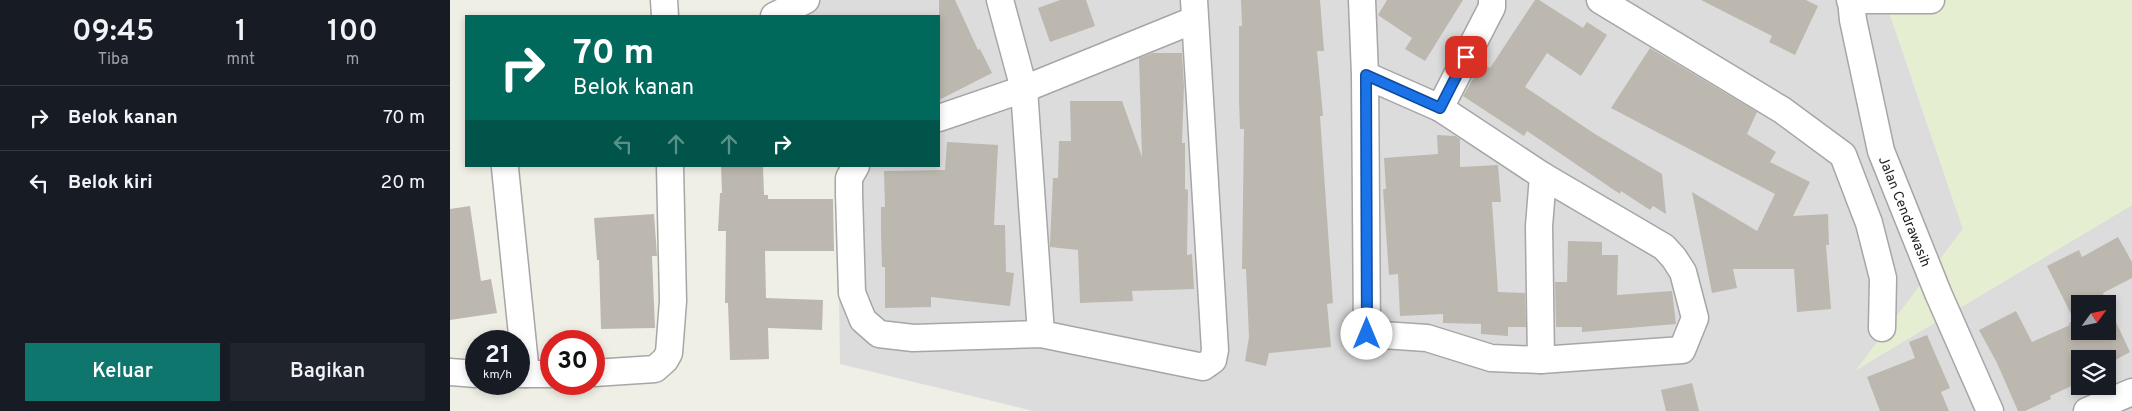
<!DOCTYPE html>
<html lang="id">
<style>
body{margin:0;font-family:Overpass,sans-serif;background:#20242c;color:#f1f3f6;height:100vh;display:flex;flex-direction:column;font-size:19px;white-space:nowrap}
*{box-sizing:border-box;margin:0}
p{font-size:16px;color:#9ea1a6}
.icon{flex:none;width:28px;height:28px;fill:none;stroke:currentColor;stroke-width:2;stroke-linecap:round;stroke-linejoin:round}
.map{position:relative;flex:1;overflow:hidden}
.panel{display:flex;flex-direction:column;background:#171b24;width:450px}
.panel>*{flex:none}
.guide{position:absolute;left:15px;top:15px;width:475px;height:152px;border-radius:0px;box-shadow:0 2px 8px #0003;background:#00695c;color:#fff;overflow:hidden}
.needle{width:32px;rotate:57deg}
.tools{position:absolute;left:1621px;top:295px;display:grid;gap:10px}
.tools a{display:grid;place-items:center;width:45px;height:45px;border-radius:0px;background:#171b24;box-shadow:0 2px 8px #0003;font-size:25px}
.speed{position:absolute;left:15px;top:330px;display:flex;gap:10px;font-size:25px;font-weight:700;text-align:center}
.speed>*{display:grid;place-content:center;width:65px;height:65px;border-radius:50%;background:#171b24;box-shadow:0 2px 8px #0003;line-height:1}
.speed small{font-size:12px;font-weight:400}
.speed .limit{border:8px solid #d22;background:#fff;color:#111}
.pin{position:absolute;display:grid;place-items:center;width:42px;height:42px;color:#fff;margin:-21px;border-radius:10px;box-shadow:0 2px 8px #0006}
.me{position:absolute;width:55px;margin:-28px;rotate:0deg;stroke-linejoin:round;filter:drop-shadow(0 0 4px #0008)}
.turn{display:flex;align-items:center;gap:18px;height:105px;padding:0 25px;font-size:22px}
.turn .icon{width:65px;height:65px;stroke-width:2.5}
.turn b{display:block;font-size:35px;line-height:42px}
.lanes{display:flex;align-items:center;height:48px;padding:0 25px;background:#0003;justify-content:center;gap:25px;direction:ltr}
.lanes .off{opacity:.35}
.eta{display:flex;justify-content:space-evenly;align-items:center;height:85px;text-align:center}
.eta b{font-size:30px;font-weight:600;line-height:35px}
.cta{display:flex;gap:10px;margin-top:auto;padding:10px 25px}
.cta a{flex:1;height:58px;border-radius:0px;background:#0f766e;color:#fff;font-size:20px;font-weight:600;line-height:58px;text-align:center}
.cta a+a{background:#20242c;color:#f1f3f6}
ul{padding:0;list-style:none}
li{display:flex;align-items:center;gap:15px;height:65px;padding:0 25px;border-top:1px solid #363941}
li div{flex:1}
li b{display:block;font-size:19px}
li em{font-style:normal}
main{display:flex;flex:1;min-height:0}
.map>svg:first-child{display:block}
.residential{fill:#dddcdc;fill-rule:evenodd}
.farmland{fill:#e5eed1}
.building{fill:#bcb8af}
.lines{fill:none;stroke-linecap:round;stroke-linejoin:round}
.street-casing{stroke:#a6a6a6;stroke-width:29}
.street{stroke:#fff;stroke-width:26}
.route-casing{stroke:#114b97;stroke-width:12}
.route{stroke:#1a73e8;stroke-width:9}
.labels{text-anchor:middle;stroke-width:4;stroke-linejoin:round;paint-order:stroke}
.street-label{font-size:14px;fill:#1f1f1f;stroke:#fff}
</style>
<main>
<section class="panel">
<div class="eta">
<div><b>09:45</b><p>Tiba</p></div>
<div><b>1</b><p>mnt</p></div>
<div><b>100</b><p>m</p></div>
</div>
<ul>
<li><svg class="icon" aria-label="right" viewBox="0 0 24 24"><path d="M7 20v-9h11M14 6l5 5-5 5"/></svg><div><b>Belok kanan</b></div><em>70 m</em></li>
<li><svg class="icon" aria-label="left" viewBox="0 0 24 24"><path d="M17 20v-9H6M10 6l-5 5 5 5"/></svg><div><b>Belok kiri</b></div><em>20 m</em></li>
</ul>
<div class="cta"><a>Keluar</a><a>Bagikan</a></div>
</section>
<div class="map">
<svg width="1682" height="411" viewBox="0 0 1682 411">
<rect width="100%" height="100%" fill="#f0efe6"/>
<path class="residential" d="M353,0H1435L1513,229L1407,369L1682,205V411H583L390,364L387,166H489V16H361ZM1630,304H1658V331H1630ZM1630,359H1658V386H1630Z"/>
<path class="farmland" d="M1435,0H1682V205L1406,370L1513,229Z"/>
<g class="building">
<path d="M489,0H505L528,50L530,49L542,73L489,100Z"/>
<path d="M610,0H636L645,26L600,42L588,8Z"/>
<path d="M791,0H870L874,51H867L873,116H870L883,303L877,304L881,347L819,353L816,366L795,361L799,337L796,269H792L794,129H790L789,100V26H792Z"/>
<path d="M937,0H1013L975,61L955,49L962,38L928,15Z"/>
<path d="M1085,0H1089L1133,28L1137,22L1157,35L1131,76L1097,53L1075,87L1145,134L1212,174L1216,214L1203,206L1200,210L1171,191L1170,194L1077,131L1074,136L1013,96L1032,63L1040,68Z"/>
<path d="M1251,0H1356L1368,6L1345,55L1319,42L1322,36Z"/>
<path d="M1200,48L1307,112L1297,134L1326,152L1320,162L1360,182L1343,216L1378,214L1379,245H1376L1381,309L1347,312L1344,269H1283L1287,288L1262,293L1242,192L1307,231L1325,194L1161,108Z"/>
<path d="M703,53H732L734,86L732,143H735V189L738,190L737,255L742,254L744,289L682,291L683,301L630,303L628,250L600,247V243L603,178H608L609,141H621L620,101H672L692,157L689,58Z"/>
<path d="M987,135L1005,136L1010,139V167L1048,165L1051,202H1042L1048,292L1075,293L1076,327H1058V336L1031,334V324L993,323V314L950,316L948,274L939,275L933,189H936L934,158L988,154Z"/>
<path d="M497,142L548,145L544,225H555L556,272L564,273L560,306L481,297V307L435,308V267H432L431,233V207H435L434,171L495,170Z"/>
<path d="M271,166H313L314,195H318V199H383L384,251H315L316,298L373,300L372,330L318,328L319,359L280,360L278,303H275L276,231H268L270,193H272Z"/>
<path d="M20,206L31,281L41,279L47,313L0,320V209Z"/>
<path d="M204,214L207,256H202L205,328L151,329L149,260H147L144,218Z"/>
<path d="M1668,237L1682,262V278L1653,293L1657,304H1630V331H1658V305L1680,352L1658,364V359H1630V382L1600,396L1601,399L1575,411H1568L1547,363L1529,330L1566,311L1582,342L1620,325L1619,323L1624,320L1597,266L1629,250L1632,257Z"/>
<path d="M1118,241L1152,242V255H1168L1167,295L1222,291L1226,324L1132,332V327H1106L1105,282H1117Z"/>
<path d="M1477,335L1500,388L1491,392L1499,411H1430L1417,377L1465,358L1459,342Z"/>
<path d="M1242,383L1249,411H1216L1211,390Z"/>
</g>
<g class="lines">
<g class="street-casing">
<g id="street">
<path d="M214,0L215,16"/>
<path d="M550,0L574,89L591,334"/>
<path d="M912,0L915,75L917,334L977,338L1041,358L1091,360L1232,350L1245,318L1233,272L1224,258L1214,247L1093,176L990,108L915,75"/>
<path d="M1150,0L1332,110L1393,155L1419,223L1433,278L1432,328"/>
<path d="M1400,0H1481"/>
<path id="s1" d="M1401,0L1403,20L1431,151L1488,293L1540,411"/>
<path d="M324,16L356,0"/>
<path d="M990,108L1042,7V0"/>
<path d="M489,118L574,89L744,20"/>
<path d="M406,166L399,178V194L402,293L413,320L429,334L463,338L591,334L753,367L763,360L765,350L744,0"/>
<path d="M55,168L76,374"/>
<path d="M1091,360L1089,226L1093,176"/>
<path d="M0,372L26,374"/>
<path d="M144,373L205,369L215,360L219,353L223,301L220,166"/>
<path d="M69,374H101"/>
<path d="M1637,411L1682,392"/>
</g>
</g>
<use href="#street" class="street"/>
</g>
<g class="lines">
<g class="route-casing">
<path id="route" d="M917,334L916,75L990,108L1016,57"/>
</g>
<use href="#route" class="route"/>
</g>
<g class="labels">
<g class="street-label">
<text dy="5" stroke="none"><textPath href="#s1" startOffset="219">Jalan Cendrawasih</textPath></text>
</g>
</g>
</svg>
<div class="tools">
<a><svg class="needle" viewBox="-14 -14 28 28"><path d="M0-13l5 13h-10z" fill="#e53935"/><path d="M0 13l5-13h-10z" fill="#9ea1a6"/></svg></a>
<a><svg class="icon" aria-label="layers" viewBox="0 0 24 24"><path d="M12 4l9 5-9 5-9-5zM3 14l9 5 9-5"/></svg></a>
</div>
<div class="speed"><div>21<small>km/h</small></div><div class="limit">30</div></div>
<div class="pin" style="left:1016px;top:57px;background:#d93025"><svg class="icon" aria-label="arrive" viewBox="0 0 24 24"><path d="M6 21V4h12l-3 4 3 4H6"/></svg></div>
<svg class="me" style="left:917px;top:334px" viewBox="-20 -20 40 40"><circle r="19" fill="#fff"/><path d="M0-13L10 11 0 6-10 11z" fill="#1a73e8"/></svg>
<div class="guide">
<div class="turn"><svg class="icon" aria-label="right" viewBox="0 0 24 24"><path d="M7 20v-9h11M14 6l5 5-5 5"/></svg><div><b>70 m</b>Belok kanan</div></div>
<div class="lanes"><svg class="icon off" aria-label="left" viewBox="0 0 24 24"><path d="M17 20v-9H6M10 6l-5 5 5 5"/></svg><svg class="icon off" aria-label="ahead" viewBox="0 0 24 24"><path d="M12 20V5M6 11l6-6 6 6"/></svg><svg class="icon off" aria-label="ahead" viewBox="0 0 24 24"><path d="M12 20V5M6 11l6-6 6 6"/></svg><svg class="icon" aria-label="right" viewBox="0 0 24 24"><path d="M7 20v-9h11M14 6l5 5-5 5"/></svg></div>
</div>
</div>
</main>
